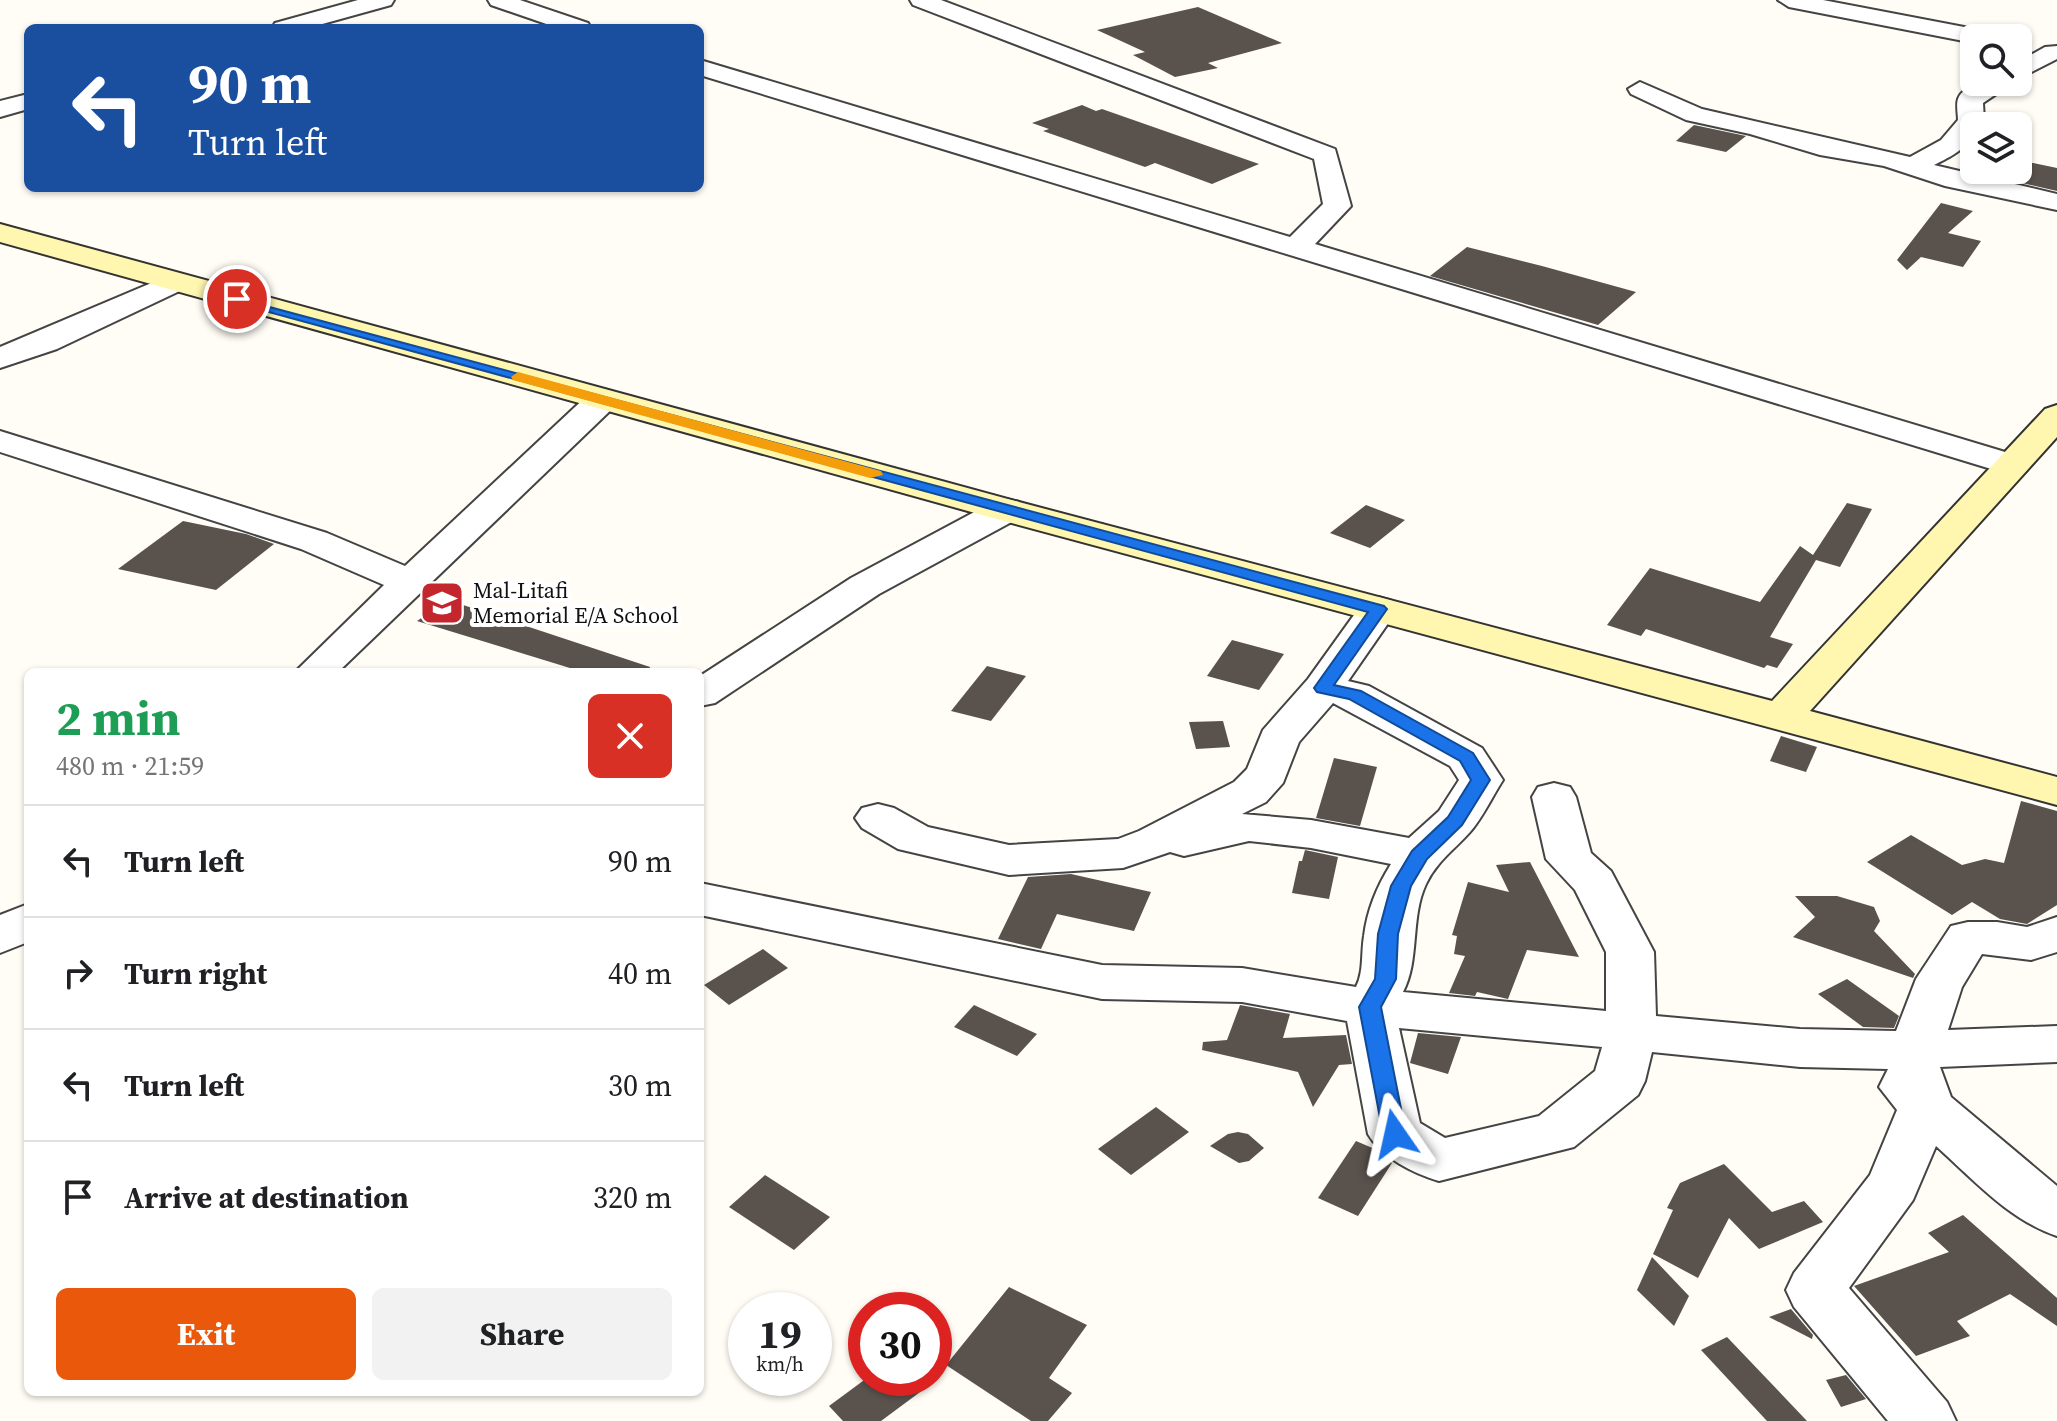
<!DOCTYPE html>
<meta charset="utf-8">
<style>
body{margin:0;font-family:"Source Serif 4",serif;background:#f2f2f2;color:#202124;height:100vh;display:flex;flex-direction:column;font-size:30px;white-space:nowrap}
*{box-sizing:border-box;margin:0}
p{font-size:26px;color:#757577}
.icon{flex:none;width:44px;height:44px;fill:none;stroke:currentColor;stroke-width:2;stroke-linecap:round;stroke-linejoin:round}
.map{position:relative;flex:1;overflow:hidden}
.details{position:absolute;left:24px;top:668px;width:680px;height:728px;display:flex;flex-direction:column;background:#fff;border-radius:12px;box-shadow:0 2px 6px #0004}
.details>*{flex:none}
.banner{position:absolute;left:24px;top:24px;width:680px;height:168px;border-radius:12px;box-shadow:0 2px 6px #0004;background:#1a4fa0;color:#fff;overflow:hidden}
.tools{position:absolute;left:1960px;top:24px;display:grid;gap:16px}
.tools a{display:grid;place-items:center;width:72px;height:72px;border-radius:12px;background:#fff;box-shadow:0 2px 6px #0004;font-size:40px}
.speed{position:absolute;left:728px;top:1292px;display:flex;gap:16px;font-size:40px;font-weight:700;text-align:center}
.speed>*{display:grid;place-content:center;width:104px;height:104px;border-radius:50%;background:#fff;box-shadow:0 2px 6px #0004;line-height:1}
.speed small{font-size:20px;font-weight:400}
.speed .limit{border:12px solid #d22;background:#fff;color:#111}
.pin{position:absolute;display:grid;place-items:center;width:68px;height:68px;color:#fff;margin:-34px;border:4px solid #fff;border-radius:50%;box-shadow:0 2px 8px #0007}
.me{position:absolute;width:88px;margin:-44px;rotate:349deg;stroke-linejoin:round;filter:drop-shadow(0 0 6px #0008)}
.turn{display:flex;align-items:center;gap:28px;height:168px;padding:0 32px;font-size:36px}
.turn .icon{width:104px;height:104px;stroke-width:2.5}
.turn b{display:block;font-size:56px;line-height:68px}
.round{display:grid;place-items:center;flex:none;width:84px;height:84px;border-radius:12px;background:#f2f2f2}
.overview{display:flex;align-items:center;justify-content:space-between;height:136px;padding:0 32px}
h1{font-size:48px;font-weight:700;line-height:60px;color:#1e9e55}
.cta{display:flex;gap:16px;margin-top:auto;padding:16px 32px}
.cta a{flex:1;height:92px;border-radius:12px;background:#ea580c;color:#fff;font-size:32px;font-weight:700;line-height:92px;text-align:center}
.cta a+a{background:#f2f2f2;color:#202124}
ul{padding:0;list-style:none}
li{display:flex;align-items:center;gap:24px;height:112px;padding:0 32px;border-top:2px solid #e0e0e0}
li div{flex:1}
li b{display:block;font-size:30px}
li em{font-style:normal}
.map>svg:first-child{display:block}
.building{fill:#5a524d}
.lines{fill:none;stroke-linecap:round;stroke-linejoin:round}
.minor-casing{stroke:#444;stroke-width:4}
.secondary-casing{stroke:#333;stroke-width:4}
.minor{fill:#fff;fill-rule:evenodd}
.secondary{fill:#fff6b0;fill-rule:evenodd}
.route{fill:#1a73e8;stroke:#114b97;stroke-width:2}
.slow{fill:#f59e0b}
.labels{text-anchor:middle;stroke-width:8;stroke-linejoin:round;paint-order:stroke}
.poi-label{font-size:22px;fill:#111;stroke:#fff;text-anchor:start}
</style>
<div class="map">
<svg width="2057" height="1421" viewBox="0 0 2057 1421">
<rect width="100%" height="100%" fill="#fffdf5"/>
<g class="building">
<path d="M1198,7L1282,43L1208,63L1218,68L1175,77L1133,55L1145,52L1097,30Z"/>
<path d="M1082,105L1096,111L1102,109L1259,164L1212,184L1155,163L1145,167L1043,131L1049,129L1032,123Z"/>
<path d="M1694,125L1746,136L1726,152L1676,141Z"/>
<path d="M2018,160L2057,168V191L2018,182Z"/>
<path d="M1941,203L1973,211L1948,233L1981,241L1963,267L1921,257L1907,270L1897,260Z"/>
<path d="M1467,247L1542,266L1636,292L1598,325L1430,276Z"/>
<path d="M1847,503L1872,509L1840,567L1816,560L1770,637L1793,644L1777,668L1767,665L1764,668L1646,629L1641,636L1607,625L1650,568L1760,602L1800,546L1813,555Z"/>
<path d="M1366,505L1405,520L1370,548L1330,533Z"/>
<path d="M183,521L246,534L274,544L216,590L118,569Z"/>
<path d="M448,600L650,667L649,672H583L417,621Z"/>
<path d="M1232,640L1284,654L1259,690L1207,676Z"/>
<path d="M987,666L1026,676L991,721L951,711Z"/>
<path d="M1223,721L1230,747L1196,749L1189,722Z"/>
<path d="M1781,736L1817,747L1806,772L1770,761Z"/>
<path d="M1334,758L1377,767L1360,826L1316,818Z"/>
<path d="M2021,801L2057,811V905L2027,924L2000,919L1972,902L1952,915L1867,862L1911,835L1962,865L1985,859L2004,863Z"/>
<path d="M1305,850L1338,857L1329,899L1292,893L1299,861H1302Z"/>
<path d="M1530,862L1579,957L1527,950L1508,999L1477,992L1475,996L1449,993L1465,956L1454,954L1457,936L1452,935L1468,882L1509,892L1496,865Z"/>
<path d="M1071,874L1151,892L1134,931L1057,914L1041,949L998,939L1028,877Z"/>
<path d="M1795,896H1837L1874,907L1880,921L1874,931L1915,974L1913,978L1793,937L1815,917Z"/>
<path d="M763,949L788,968L729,1005L704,985Z"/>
<path d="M1847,979L1899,1016L1894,1028L1863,1027L1818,994Z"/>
<path d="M974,1005L1037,1034L1017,1056L954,1027Z"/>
<path d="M1240,1005L1290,1014L1283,1038L1346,1035L1352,1064L1339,1065L1313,1107L1298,1072L1202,1050L1203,1042L1227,1040Z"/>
<path d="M1418,1033L1461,1037L1448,1074L1410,1063Z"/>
<path d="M1156,1107L1189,1132L1131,1175L1098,1149Z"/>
<path d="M1238,1132L1248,1134L1264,1148L1249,1161L1239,1163L1210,1146L1228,1134Z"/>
<path d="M1356,1141L1377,1150L1392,1163L1358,1216L1318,1198Z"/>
<path d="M1724,1164L1772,1212L1804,1201L1823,1222L1759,1249L1729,1218L1698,1278L1653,1254L1673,1210L1667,1208L1680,1183Z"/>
<path d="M765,1175L830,1217L794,1250L729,1207Z"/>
<path d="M1963,1215L2057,1298V1326L2010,1294L1957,1321L1970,1336L1916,1356L1854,1286L1949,1252L1928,1233Z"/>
<path d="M1652,1257L1689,1296L1674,1326L1637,1290Z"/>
<path d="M1009,1287L1087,1325L1049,1378L1072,1393L1048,1421H1031L946,1365Z"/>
<path d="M1791,1309L1813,1335L1812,1339L1769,1317Z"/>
<path d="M1727,1337L1769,1381L1807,1421H1767L1701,1350Z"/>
<path d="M1846,1375L1866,1399L1841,1407L1826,1380Z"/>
<path d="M867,1378H939L881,1421H843L829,1406Z"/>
</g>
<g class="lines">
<g class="minor-casing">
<g id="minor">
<path d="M358,0H394L391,5L308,28H272L275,23Z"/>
<path d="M488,0H520L588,23L591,28H558L491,5Z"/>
<path d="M910,0H941L1335,149L1351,206L1315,244L2025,458L2031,465L2025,472L2013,476L2001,472L700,75V60L1290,237L1323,204L1314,159L913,5Z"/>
<path d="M1778,0H1823L1985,31L1997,38H1974V43L1789,7Z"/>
<path d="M2057,46V59L2018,79V62L2045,47Z"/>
<path d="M1640,82L1702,109L1910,157L1941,140L1958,120C1958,114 1956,105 1958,99C1965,80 1999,82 2014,82L1983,103L1984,121L1980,126H1974C1974,146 1950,157 1934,165L2057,194V210L1945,186L1884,166L1820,155L1750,134L1686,120L1631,94L1628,89Z"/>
<path d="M28,94V109L0,117V101Z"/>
<path d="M175,273L186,276L190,282L186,288L57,349L0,368V347Z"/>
<path d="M602,390L614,393L619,400L614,407L338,672H295L384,585L301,549L0,452V431L327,533L405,566L590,393Z"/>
<path d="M1006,499L1019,502L1024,510L1019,518L879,594L715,703L700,706V676L851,578L993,502Z"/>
<path d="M1378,597L1392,601L1398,609L1348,681L1369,686L1482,748L1503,780C1492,797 1483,817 1470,832C1454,850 1436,862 1426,884C1410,918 1420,960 1403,992L1606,1011V952L1575,890L1546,859L1532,797L1538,787L1554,783L1570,787L1576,797L1591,853L1611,871L1654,952L1656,1016L1800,1029L1896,1031L1916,979L1951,926L1968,922H1997L2027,927L2057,917V952L2031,960L1982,954L1962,987L1948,1030L2057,1026V1062L1940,1067L1951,1097L2057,1186V1236C2009,1220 1973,1179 1936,1146L1913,1200L1849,1288L1947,1402L1956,1421H1888L1794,1307L1786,1290L1794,1273L1870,1175L1897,1110L1879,1087L1888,1069L1800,1067L1652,1052L1645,1081L1638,1095L1574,1147L1439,1181C1413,1173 1382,1158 1368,1134L1347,1021L1242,1002L1102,999L700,915V883L1102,965L1242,968L1356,987C1364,972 1361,953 1364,936C1367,911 1377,886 1391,864L1311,848L1249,841L1184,856L1170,852L1123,868L1009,875L898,849L862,828L855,818L862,808L878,804L894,808L928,827L1009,845L1118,839L1139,831L1234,782L1247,769L1263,730L1308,679L1364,601ZM1333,703L1450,766L1459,780L1439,811L1409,838L1311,820L1242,814L1266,802L1283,783L1299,742ZM1399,1028L1602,1047L1595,1071L1539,1116L1445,1138L1420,1123Z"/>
<path d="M28,904V942L0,953V915Z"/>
</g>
</g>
<g class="secondary-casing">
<path id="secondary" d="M0,224L1019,502L1772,701L2045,409L2057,405V437L1810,711L2057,777V805L993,518L0,242Z"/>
</g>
<use href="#minor" class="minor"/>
<use href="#secondary" class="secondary"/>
</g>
<path class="route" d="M232,297L1384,606L1387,609L1334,685L1361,691L1473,753L1490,780L1462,825L1427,859L1411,886L1398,934L1396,979L1381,1007L1406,1134L1403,1140H1386L1383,1134L1359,1007L1375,979L1378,934L1391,886L1412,851L1448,817L1471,780L1460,761L1349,699L1317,692L1314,688L1368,612L232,302Z"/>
<path class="slow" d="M518,372L881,471L883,475L870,478L513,380L511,377Z"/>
<defs>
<g id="school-square" transform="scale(2.3)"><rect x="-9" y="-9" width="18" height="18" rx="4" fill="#c4262e" stroke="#fff"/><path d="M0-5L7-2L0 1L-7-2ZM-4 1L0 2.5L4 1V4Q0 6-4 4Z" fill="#fff"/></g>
</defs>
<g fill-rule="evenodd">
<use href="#school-square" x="442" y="603"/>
</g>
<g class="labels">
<g class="poi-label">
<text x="473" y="598">Mal-Litafi<tspan x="473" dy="25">Memorial E/A School</tspan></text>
</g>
</g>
</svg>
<div class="tools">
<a><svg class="icon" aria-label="search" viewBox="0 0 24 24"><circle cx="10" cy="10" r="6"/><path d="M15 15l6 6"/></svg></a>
<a><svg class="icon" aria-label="layers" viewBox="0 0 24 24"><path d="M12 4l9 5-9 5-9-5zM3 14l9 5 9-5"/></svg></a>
</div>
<div class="speed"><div>19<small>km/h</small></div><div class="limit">30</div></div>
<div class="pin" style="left:237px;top:299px;background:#d93025"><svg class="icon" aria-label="arrive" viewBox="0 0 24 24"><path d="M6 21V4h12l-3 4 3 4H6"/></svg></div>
<svg class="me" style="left:1395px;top:1134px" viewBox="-20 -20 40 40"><path d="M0-17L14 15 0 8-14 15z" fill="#1a73e8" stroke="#fff" stroke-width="4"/></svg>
<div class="banner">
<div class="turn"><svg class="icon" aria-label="left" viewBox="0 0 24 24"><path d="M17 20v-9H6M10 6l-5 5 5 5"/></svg><div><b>90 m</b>Turn left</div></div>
</div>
<section class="details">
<div class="overview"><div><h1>2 min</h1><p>480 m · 21:59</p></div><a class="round" style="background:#d93025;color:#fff"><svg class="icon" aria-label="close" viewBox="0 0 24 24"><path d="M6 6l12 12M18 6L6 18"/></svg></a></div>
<ul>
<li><svg class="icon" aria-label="left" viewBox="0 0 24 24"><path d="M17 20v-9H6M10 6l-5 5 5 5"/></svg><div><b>Turn left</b></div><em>90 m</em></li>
<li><svg class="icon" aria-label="right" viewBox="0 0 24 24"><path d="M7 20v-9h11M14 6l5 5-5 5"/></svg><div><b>Turn right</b></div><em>40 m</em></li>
<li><svg class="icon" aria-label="left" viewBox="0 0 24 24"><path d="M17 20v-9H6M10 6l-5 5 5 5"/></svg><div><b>Turn left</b></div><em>30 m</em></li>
<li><svg class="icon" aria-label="arrive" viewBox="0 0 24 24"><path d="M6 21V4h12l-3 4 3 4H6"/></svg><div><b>Arrive at destination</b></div><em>320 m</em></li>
</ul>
<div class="cta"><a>Exit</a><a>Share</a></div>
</section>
</div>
